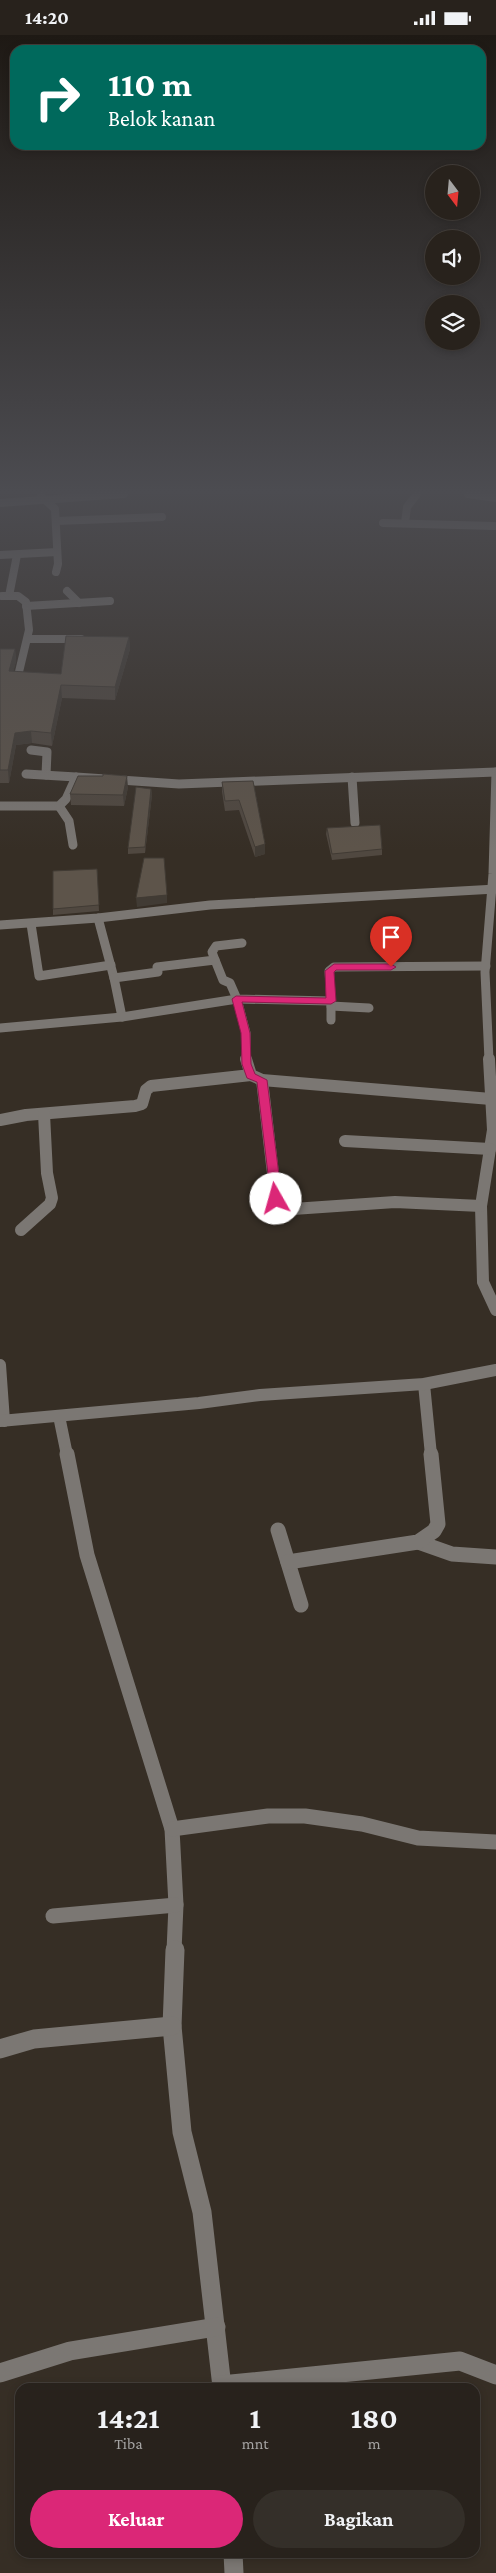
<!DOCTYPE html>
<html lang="id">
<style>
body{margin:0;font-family:"Crimson Pro",serif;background:#342f29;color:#f1f3f6;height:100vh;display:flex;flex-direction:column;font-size:19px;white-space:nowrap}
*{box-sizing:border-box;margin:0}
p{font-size:16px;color:#a5a4a3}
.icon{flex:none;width:28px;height:28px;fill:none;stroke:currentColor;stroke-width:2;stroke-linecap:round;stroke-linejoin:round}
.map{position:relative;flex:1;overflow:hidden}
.details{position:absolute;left:15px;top:2348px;width:465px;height:175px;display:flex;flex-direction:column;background:#28221c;border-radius:15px;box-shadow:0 2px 8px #0003,0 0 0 1px #443f3b}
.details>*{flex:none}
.guide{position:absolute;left:10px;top:10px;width:476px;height:105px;border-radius:15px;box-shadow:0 2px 8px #0003,0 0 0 1px #443f3b;background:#00695c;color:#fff;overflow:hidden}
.needle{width:32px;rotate:164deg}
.tools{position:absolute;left:425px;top:130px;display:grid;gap:10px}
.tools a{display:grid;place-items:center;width:55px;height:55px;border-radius:50%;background:#28221c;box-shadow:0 2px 8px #0003,0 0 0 1px #443f3b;font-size:25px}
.pin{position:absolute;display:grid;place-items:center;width:42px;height:42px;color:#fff;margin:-51px -21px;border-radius:50% 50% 50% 0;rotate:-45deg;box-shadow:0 0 5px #0007}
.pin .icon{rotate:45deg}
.me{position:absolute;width:55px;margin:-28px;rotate:353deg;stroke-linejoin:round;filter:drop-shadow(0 0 4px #0008)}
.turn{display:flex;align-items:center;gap:18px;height:105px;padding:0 15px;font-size:22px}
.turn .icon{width:65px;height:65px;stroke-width:2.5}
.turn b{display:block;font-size:35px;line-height:42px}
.eta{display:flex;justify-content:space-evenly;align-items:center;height:85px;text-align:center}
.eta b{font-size:30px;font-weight:700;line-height:35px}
.action{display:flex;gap:10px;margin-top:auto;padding:10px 15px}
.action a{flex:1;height:58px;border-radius:30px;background:#db2777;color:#fff;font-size:20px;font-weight:700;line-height:58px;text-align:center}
.action a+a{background:#342f29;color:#f1f3f6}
.status{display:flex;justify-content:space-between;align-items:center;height:35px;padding:0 25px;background:#28221c;direction:ltr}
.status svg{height:14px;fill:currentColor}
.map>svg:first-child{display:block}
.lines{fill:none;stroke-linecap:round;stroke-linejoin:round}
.minor-far4{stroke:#7b7773;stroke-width:8}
.minor-far3{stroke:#7b7773;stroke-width:9}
.minor-far2{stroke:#7b7773;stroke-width:12}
.minor-far1{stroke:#7b7773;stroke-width:15}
.minor{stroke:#7b7773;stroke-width:19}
.wall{fill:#504840}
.shaded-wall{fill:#413b34}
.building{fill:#5d544a;stroke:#413b34}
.route{fill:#db2777;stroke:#8e194d}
</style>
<div class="status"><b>14:20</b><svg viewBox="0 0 49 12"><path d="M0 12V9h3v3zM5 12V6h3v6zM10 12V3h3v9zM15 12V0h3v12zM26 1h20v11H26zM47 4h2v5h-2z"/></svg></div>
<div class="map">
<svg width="496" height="2538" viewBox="0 0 496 2538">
<rect width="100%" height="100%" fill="#362e25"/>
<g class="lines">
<g class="minor-far4">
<path d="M468,459L496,463"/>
<path d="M41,461L55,474L58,529L56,537"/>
<path d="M0,468L124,459"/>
<path d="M56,486L162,482"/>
<path d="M383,488L494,491"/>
<path d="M405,488L407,472L417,459"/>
<path d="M0,520L57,517"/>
<path d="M67,556L79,568"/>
<path d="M2,561H9L17,520"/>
<path d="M9,561H18L26,567L29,595L18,641"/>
<path d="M26,571L110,566"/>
<path d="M28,604H81"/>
</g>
<g class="minor-far3">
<path d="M31,715L47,717L46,740"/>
<path d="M26,739L76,742"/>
<path d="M352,742L355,788"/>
<path d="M0,771H59L66,764L76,742L179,749L496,737"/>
<path d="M59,771L69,786L73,810"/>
<path d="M98,883L114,943L158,937L157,932L215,925L223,945L230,948L237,964L331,966V971L369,973"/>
<path d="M31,889L39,941L111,930"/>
<path d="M0,890L98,883L210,870L496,854"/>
<path d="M215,925L212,917L216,911L242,908"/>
<path d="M114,943L122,982"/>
<path d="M331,966L329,936L334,932L486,931"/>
<path d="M331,971V985"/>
<path d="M0,993L122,982L237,964L246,998V1025"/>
<path d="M489,1025L485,937L493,839L496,737"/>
</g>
<g class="minor-far2">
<path d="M246,1024L251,1040L262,1045L491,1064"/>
<path d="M489,1024L493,1095L481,1171L483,1247L496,1275"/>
<path d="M262,1045L276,1164L282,1171L293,1174L395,1167L481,1171"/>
<path d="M0,1085L26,1080L135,1071L142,1069L146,1055L151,1051L251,1040"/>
<path d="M345,1106L490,1114"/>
<path d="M21,1195L50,1169L52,1163L47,1138L44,1079"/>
<path d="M0,1330L4,1386"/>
<path d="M424,1349L431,1420"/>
<path d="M59,1381L67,1420"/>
<path d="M0,1386L199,1368L260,1360L424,1349L496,1335"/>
</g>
<g class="minor-far1">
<path d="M67,1419L87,1520L172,1794L176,1870L174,1916"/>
<path d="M278,1495L301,1570"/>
<path d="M418,1507L452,1519L496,1522"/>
<path d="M288,1527L418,1507L434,1496L438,1489L431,1419"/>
<path d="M172,1794L268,1781H305L362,1789L418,1803L496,1807"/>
<path d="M53,1881L176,1870"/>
</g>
<g class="minor">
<path d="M175,1915L172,1991L182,2097L202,2177L222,2352"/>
<path d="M0,2014L34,2004L172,1991"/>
<path d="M0,2338L70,2316L216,2292"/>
<path d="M221,2350L460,2326L496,2340"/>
<path d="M233,2518L234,2538"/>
</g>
</g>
<g class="wall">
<path d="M129,602L130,614L115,665L62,663L52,711L32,708L16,710L9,748H0V614H15L16,626L13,637L61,639Z"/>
<path d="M253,746L265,809V819L255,822L239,775L225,776L222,757V747Z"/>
<path d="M128,752L124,771L71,770L70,759Z"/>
<path d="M151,754L152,760L145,818L128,819V813Z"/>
<path d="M327,793L382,814V820L332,825L326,799Z"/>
<path d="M97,834L99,876L53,880V874Z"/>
</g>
<g class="shaded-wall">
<path d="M129,602L130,614L115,665V652Z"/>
<path d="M15,614L16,626L10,649L9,636Z"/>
<path d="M61,650L62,663L52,711L51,698Z"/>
<path d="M31,696L32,708L16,710L9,748L8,735L15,698Z"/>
<path d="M127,741L128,752L124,771L123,760Z"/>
<path d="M151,754L152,760L145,818V812Z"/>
<path d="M265,809V819L255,822V812Z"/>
<path d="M167,860V868L137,872L136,863Z"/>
</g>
<g class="building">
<path d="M66,601L129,602L115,652L61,650L51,698L31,696L15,698L8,735H0V614H15L9,636L61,639Z"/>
<path d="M103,739L127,741L123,760L70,759L78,741H103Z"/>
<path d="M253,746L265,809L255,812L239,765L225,766L222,747Z"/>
<path d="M136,752L151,754L145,812L128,813Z"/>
<path d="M380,790L382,814L332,819L327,793Z"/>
<path d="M144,823H164L167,860L136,863Z"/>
<path d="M97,834L99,870L53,874V836Z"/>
</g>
<linearGradient id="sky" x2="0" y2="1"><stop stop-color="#1e1914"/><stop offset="0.56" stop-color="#4c4c51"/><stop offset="1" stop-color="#4c4c51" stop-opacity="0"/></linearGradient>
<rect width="496" height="815" fill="url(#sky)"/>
<path class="route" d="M334,929H391L396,932L391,935H336L334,937L336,966L331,969L242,967L250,998L251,1029L255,1039L267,1045L282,1164L276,1168L271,1164L257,1047L247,1043L242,1029L241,998L232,964L236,961L326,963L325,936Z"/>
</svg>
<div class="tools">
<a><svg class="needle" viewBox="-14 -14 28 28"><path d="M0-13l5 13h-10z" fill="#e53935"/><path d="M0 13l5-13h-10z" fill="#a5a4a3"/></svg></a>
<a><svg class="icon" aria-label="sound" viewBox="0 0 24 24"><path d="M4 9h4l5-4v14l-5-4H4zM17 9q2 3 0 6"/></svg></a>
<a><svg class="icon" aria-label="layers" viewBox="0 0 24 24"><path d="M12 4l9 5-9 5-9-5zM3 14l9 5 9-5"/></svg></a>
</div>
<div class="pin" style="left:391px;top:932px;background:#d93025"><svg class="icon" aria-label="arrive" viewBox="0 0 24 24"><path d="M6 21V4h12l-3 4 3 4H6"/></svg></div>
<svg class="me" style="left:276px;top:1164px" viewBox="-20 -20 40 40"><circle r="19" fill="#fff"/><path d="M0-13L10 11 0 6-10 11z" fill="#db2777"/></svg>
<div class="guide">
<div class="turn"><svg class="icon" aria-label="right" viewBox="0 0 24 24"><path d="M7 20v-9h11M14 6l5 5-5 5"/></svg><div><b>110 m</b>Belok kanan</div></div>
</div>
<section class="details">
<div class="eta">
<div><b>14:21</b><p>Tiba</p></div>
<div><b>1</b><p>mnt</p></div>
<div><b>180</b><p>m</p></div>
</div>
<div class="action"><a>Keluar</a><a>Bagikan</a></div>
</section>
</div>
